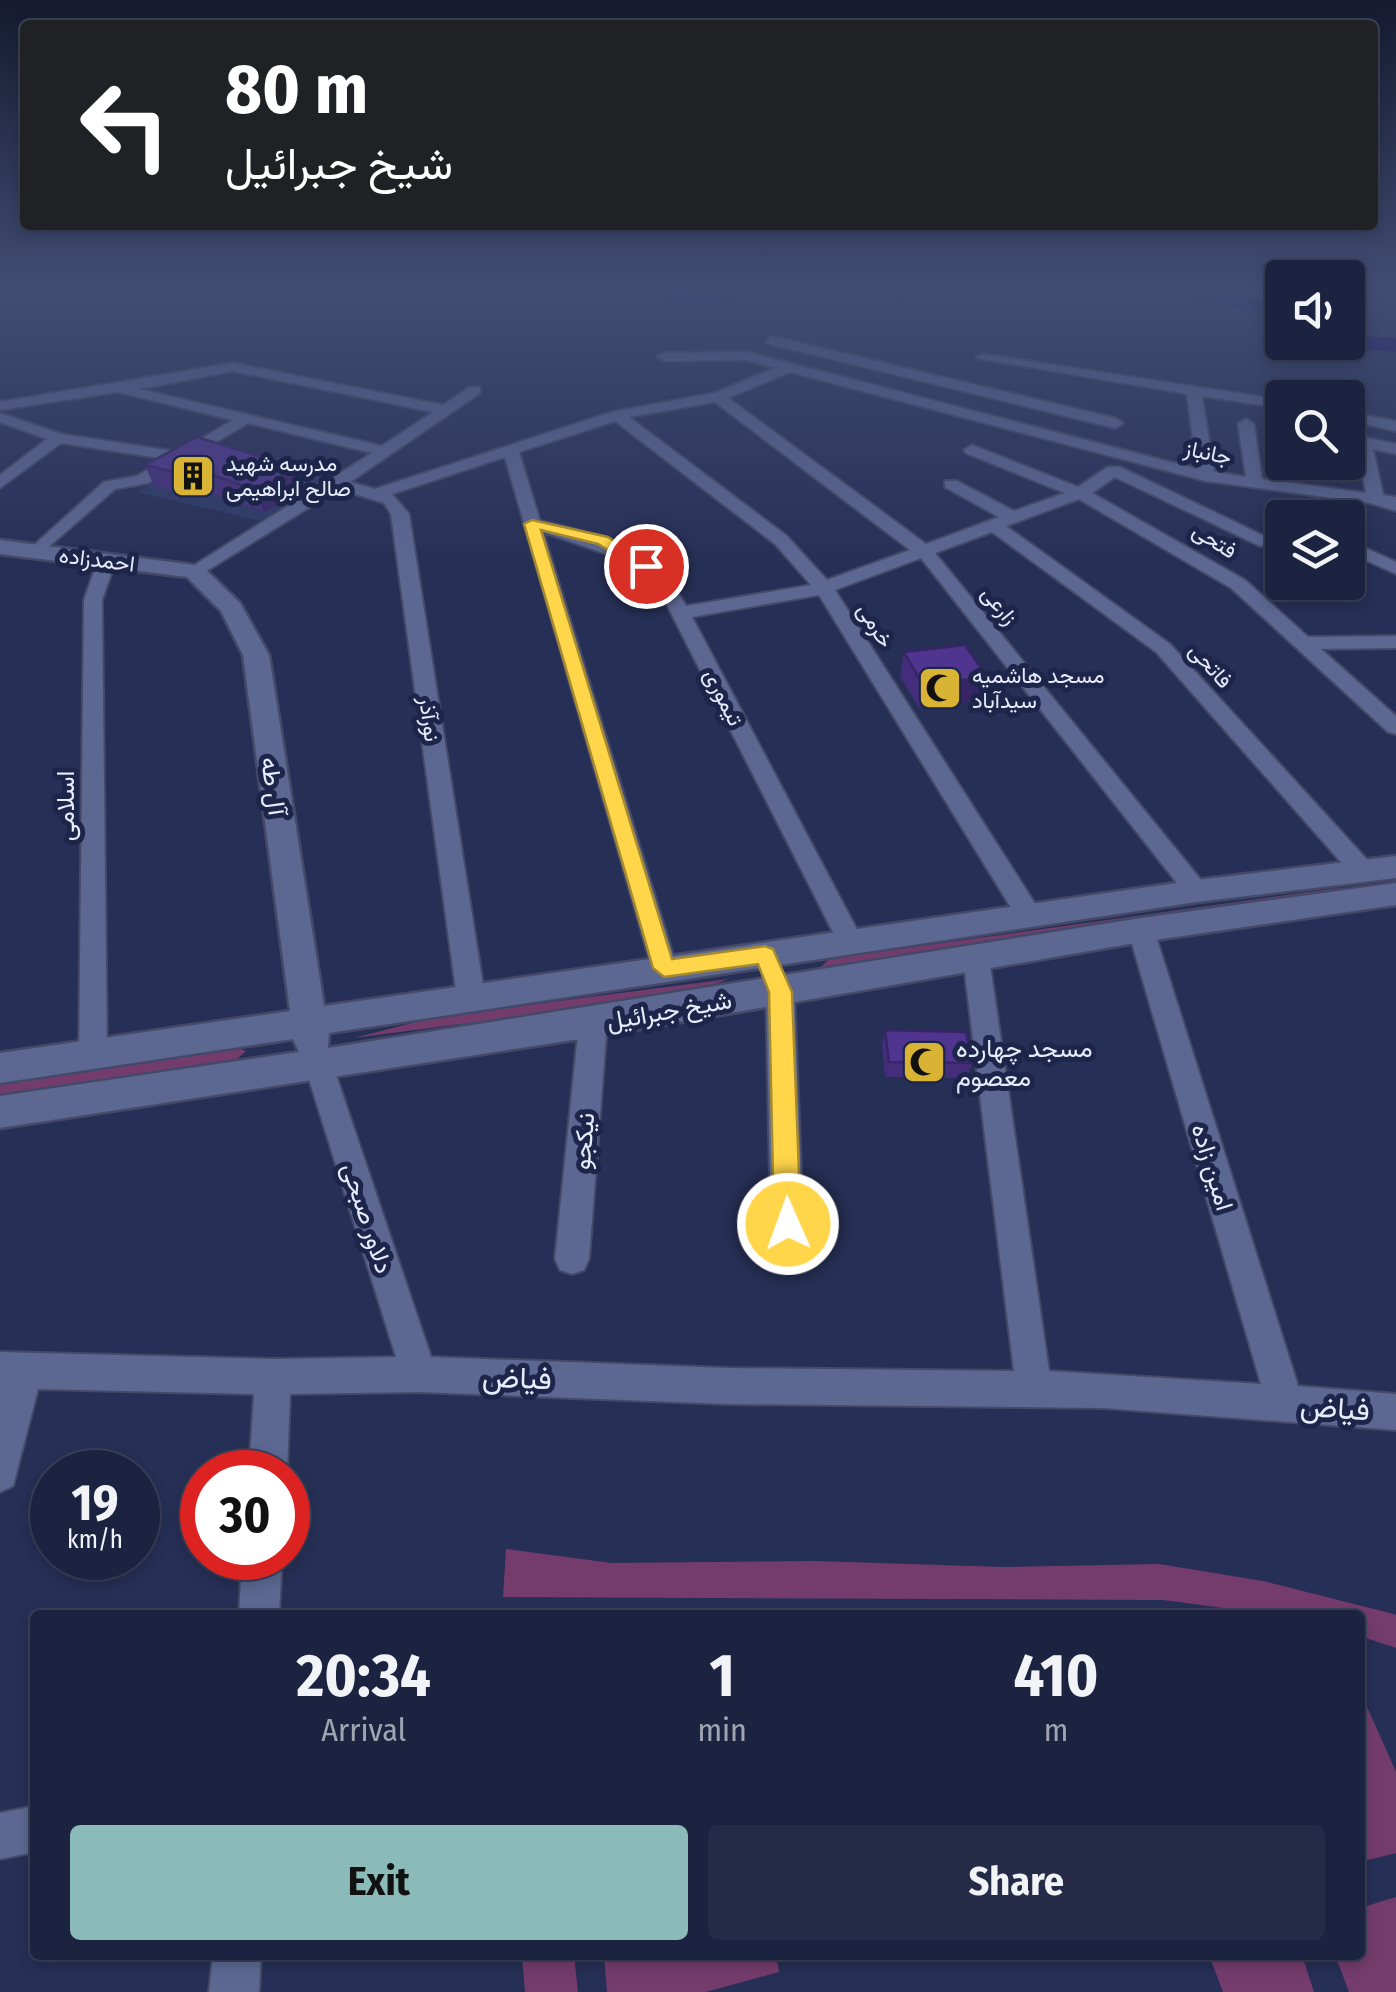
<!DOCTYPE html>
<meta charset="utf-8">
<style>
body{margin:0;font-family:"Fira Sans Condensed",Vazirmatn,sans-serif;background:#252b47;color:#f1f3f6;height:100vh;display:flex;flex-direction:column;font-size:38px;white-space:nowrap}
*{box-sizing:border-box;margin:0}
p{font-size:32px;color:#a0a4b1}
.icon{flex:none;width:55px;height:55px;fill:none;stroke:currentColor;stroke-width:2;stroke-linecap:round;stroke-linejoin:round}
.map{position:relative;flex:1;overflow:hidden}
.details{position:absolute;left:30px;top:1610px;width:1335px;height:350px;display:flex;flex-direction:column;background:#1c2340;border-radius:10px;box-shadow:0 5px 15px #0003,0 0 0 2px #3a4059}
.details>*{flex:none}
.hud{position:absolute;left:20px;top:20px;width:1358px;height:210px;border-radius:10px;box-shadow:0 5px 15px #0003,0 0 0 2px #3a4059;background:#202124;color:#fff;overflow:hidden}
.controls{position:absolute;left:1265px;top:260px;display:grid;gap:20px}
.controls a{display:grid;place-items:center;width:100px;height:100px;border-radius:10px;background:#1c2340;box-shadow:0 5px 15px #0003,0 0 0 2px #3a4059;font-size:50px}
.speed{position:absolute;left:30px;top:1450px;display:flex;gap:20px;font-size:50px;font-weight:700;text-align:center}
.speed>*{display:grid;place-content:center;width:130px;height:130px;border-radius:50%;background:#1c2340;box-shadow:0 5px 15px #0003,0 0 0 2px #3a4059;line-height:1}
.speed small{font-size:25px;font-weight:400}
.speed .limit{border:15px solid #d22;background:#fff;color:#111}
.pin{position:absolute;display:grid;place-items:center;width:85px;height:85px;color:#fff;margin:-42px;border:5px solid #fff;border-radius:50%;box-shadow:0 2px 10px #0007}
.me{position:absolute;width:110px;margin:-55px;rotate:358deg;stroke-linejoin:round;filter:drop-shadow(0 0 8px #0008)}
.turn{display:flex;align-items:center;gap:35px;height:210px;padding:0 40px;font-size:45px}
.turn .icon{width:130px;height:130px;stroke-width:2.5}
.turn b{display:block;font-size:70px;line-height:85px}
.eta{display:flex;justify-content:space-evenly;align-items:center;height:170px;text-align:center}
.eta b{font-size:60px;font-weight:700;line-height:70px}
.action{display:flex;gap:20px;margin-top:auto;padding:20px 40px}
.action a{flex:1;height:115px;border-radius:10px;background:#8bbbb9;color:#111;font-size:40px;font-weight:700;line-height:115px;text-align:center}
.action a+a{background:#252b47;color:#f1f3f6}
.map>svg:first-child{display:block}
.built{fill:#2e3966}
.green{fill:#743c6d}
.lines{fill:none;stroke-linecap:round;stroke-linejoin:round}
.river{fill:#0e015c;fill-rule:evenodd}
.minor-casing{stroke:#444968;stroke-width:4}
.tertiary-casing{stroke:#444968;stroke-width:5}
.minor{fill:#5c6892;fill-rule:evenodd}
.tertiary{fill:#5c6892;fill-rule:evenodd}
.wall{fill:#442e7c}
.shaded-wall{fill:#372565}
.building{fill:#4f3590;stroke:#372565;stroke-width:2.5}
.route{fill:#ffd54a;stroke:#a68a30;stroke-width:2.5}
.labels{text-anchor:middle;stroke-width:10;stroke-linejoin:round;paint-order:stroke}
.far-street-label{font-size:22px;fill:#e7ecfb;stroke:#1d254a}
.far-poi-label{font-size:22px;fill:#e7ecfb;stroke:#1d254a;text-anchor:start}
.street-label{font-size:25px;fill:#e7ecfb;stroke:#1d254a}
.poi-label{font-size:25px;fill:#e7ecfb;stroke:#1d254a;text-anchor:start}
.near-street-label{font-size:30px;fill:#e7ecfb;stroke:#1d254a}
</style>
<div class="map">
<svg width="1396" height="1992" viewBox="0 0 1396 1992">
<rect width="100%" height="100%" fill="#262f55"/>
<path class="built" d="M219,445L342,472L265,522L137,492Z"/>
<g class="green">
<path d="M1344,887L1227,911L814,974L829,959Z"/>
<path d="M729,979L682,995L354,1038L435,1017Z"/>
<path d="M238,1048L246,1051L236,1060L0,1096V1084Z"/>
<path d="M506,1549L612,1563L815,1561L1004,1567L1159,1564L1263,1581L1390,1613L1396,1615V1648L1360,1636V1615H1275L1163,1600L503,1597Z"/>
<path d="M1360,1691L1396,1772V1853L1360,1862Z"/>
<path d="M1396,1897V1992H1349L1335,1955H1360V1908Z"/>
<path d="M522,1955H574L578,1992H525Z"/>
<path d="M604,1955H776L779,1972L706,1992H607Z"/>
<path d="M1209,1955H1302L1314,1992H1223Z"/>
</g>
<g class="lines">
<g class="river">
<path d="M649,287L700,293L752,287C729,312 672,313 649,287Z"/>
<path d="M844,287H954C939,301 859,301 844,287Z"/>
<path d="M1159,287H1201L1282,304V318L1162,292Z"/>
<path d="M1348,335L1396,338V352L1338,347L1335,342H1348Z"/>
</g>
<g class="minor-casing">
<g id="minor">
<path d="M771,336L1115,418L1123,423L1115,428L766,343Z"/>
<path d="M747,352L1197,469L1187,394L976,358L983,354L1282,400V408L1202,396L1214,472L1246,477L1238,424L1246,419L1254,424L1262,479L1366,493L1357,446L1348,444V434L1396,444V454L1373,449L1383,495L1396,497V511L1370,503L1206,481L790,372L728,398L926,544L999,517L945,487V481H957L1014,511L1065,493L966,453L964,450L972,445L1078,487L1108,467H1120L1262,535L1282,530V540L1260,546L1115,477L1092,493L1245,580L1308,637L1396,636V648L1321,649L1396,716V734L1388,732L1231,588L1079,499L1006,526L1170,644L1372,865L1375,871L1372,877H1354L1156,652L992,532L935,553L1210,891L1197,900L1188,897L921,558L835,590L1039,910L1043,917L1039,924H1021L819,595L692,617L864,943L860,950H842L663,597L618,558L543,532L677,968L674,975H654L505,457L392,494L409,514L485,998L481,1005H461L457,998L391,514L384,503L339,489L200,575L185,571L372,453L248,423L148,483L115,489L38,556L29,551L32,547L104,482L137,476L166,459L61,443L0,488V475L47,439L0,422V413L61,434L179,452L233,420L118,392L0,410V402L233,363L443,405L470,387H480V393L350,482L375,489L612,412L714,393L775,368L747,360L664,361L657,357L664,353ZM233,371L433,412L382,446L139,389ZM715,402L910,550L827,580L787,536L629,417ZM615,421L775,544L811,585L686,606C657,551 596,533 540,521L519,452Z"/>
<path d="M1348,412L1396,421V431L1348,420Z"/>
<path d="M1348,540L1396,562V574L1348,552Z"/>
<path d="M107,555L116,560L102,600L107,1054L103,1062H83L79,1054L84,600L98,560Z"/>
<path d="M1141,921L1154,930L1298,1386L1396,1394V1430L1103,1408L727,1404L419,1392L290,1394L287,1472H249L254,1394L38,1389L13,1486L0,1492V1352L273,1359L396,1357L304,1063L308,1055H328L332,1063L431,1357L727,1368L1014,1371L963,958L976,948L989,958L1049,1371L1261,1384L1128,930Z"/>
<path d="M780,981L790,984L794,991L803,1224L798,1234L787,1239L776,1234L771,1224L766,991L770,984Z"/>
<path d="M593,1012L603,1015L607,1023L589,1259L584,1270L572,1274L560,1270L555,1259L579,1023L583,1015Z"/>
<path d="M242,1558H282L279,1615H239Z"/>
<path d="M35,1806V1852L0,1859V1813Z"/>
<path d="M213,1955H261L259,1992H209Z"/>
</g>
</g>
<g class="tertiary-casing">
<path id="tertiary" d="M0,540L202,566L240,603L269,655L324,1006L1197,880L1396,856V878L1197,902L329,1033L328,1048L1141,918L1396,883V905L1141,942L593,1037L0,1128V1096L299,1052L293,1039L0,1083V1053L290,1011L243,655L221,611L187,577L0,554Z"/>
</g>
<use href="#minor" class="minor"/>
<use href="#tertiary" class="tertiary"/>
</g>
<g class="wall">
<path d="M145,465L297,468L303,490L264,512L193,488L182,494L154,486Z"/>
<path d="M904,652L987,677L981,700L919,708L900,676Z"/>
<path d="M885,1030L972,1063L967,1078L885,1077L882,1045Z"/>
</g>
<g class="shaded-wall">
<path d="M185,466L193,488L182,494L174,472Z"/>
<path d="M297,468L303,490L264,512L257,490Z"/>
<path d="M987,677L981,700L919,708L923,685Z"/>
</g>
<g class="building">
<path d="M197,437L297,468L257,490L185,466L174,472L145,465Z"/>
<path d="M965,645L987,677L923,685L904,652Z"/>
<path d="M885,1030L966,1032L972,1063L889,1062Z"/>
</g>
<linearGradient id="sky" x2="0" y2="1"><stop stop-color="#151a2f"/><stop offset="0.51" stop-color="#414d73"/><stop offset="1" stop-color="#414d73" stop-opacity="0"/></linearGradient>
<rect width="1396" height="566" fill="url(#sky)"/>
<path class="route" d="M532,520L608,537L653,566L640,570L598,544L541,530L672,959L765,946L773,949L792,992L801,1224L797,1233L788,1237L778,1233L774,1224L769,992L758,964L664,977L653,968L524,524Z"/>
<defs>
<g id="building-square" transform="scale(2.25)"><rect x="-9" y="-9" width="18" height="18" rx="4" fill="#d9b434" stroke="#1d254a"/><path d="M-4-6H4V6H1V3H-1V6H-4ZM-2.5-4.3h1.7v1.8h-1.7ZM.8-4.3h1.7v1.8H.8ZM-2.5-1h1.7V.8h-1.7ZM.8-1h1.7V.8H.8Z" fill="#111"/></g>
<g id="mosque-square" transform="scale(2.25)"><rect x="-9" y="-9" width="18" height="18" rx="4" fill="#d9b434" stroke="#1d254a"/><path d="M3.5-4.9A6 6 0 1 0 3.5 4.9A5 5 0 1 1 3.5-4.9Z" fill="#111"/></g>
</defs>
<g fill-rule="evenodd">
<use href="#building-square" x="193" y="476"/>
<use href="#mosque-square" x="940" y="688"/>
<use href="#mosque-square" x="924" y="1062"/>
</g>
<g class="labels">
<g class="far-street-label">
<text transform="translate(1208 452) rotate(12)" y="8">جانباز</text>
<text transform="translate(1215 540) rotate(32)" y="8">فتحی</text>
<text transform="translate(97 559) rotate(7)" y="8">احمدزاده</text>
<text transform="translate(1000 605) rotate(51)" y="8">زارعی</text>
<text transform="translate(876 625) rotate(58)" y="8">خرمی</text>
<text transform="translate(1211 665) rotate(48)" y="8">فاتحی</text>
<text transform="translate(724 697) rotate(63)" y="8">تیموری</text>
<text transform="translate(430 719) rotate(82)" y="8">نورآذر</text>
</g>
<g class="far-poi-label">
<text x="226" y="471">مدرسه شهید<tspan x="226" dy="25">صالح ابراهیمی</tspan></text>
<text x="972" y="683">مسجد هاشمیه<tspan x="972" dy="25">سیدآباد</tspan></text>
</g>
<g class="street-label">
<text transform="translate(274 786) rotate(82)" y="9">آل طه</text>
<text transform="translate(65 806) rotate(-90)" y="9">اسلامی</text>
<text transform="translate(669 1010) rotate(-10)" y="9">شیخ جبرائیل</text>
<text transform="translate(583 1141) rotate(-85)" y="9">نیکجو</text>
<text transform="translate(1213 1167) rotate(73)" y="9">امین زاده</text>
<text transform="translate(368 1218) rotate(72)" y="9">دلاور صبحی</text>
</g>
<g class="poi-label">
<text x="956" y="1057">مسجد چهارده<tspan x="956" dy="29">معصوم</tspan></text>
</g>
<g class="near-street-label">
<text transform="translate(517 1378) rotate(2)" y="10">فیاض</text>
<text transform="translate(1335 1408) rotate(4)" y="10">فیاض</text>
</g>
</g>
</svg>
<div class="controls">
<a><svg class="icon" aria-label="sound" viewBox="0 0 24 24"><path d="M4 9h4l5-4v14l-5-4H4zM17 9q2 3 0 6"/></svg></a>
<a><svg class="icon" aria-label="search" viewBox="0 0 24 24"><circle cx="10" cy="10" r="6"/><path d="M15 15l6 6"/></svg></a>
<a><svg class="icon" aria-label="layers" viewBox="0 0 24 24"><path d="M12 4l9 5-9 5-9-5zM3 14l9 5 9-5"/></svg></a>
</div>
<div class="speed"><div>19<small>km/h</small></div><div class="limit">30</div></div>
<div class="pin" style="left:646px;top:566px;background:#d93025"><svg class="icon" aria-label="arrive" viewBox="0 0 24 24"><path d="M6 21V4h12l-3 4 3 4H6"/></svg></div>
<svg class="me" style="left:788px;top:1224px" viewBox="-20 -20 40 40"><circle r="17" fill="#ffd54a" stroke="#fff" stroke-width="3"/><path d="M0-11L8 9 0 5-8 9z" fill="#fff"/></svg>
<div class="hud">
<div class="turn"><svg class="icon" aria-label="left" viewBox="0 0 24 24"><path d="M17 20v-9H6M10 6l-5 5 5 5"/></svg><div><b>80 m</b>شیخ جبرائیل</div></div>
</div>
<section class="details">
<div class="eta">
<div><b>20:34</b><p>Arrival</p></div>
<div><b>1</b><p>min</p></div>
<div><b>410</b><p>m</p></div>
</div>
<div class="action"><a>Exit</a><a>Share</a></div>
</section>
</div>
